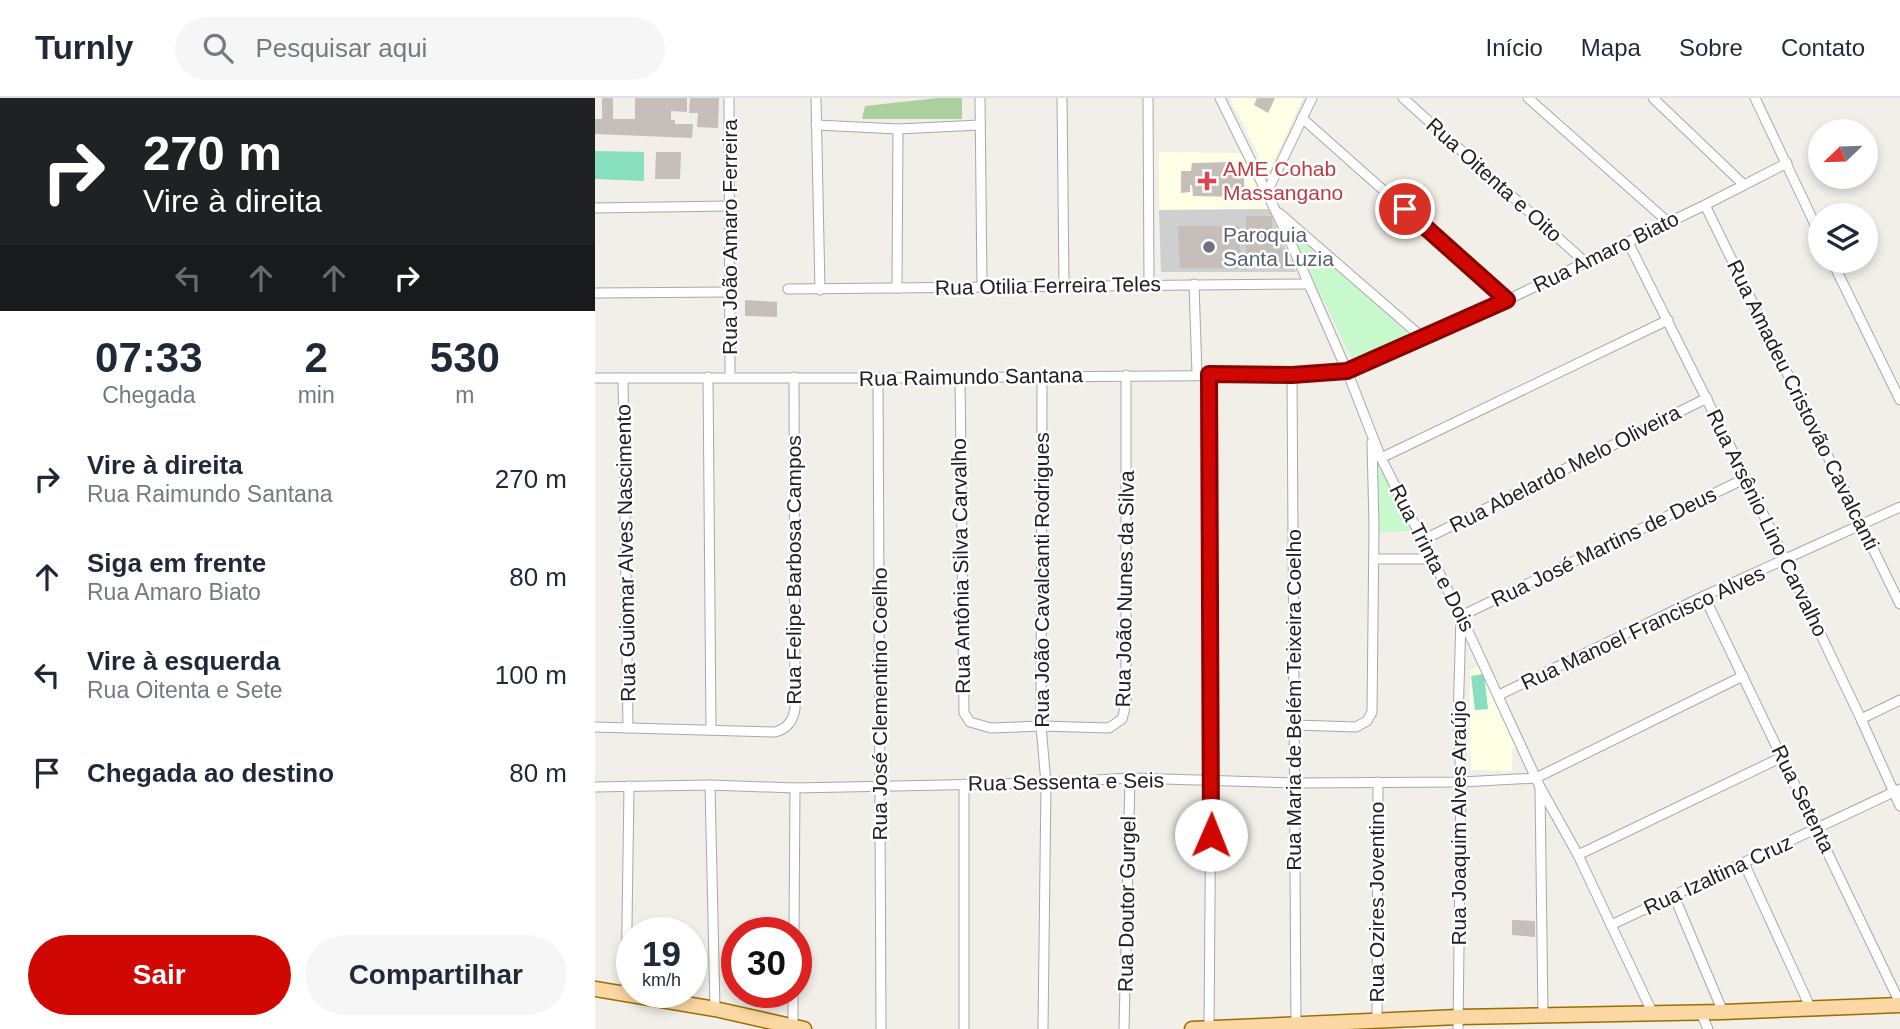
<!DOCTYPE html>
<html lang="pt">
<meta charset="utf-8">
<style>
body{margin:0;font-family:Arial,sans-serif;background:#f6f6f7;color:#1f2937;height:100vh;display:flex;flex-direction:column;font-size:26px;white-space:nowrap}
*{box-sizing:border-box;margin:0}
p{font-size:23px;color:#747a83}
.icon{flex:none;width:38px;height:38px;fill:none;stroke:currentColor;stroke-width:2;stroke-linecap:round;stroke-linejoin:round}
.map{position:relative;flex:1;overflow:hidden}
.sheet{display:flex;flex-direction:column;background:#fff;width:595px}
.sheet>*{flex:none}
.banner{background:#202124;color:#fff;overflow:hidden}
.needle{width:46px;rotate:247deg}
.tools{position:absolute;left:1213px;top:21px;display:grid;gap:14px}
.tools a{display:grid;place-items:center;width:70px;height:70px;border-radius:50%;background:#fff;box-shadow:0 4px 10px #0003;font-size:35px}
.speed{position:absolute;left:21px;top:819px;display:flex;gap:14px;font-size:35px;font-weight:700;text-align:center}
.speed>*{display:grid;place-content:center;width:91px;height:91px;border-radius:50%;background:#fff;box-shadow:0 4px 10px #0003;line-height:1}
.speed small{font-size:18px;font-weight:400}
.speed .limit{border:10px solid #d22;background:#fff;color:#111}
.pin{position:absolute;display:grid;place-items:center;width:60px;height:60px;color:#fff;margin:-30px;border:4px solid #fff;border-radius:50%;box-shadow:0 2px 7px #0007}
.me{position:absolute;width:77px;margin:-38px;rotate:1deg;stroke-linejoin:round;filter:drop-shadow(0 0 5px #0008)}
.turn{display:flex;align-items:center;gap:24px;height:147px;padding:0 28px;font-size:32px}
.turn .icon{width:91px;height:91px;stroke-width:2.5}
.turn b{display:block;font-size:49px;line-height:60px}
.lanes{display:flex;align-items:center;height:66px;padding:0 28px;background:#0003;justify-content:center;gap:35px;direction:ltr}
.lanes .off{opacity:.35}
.eta{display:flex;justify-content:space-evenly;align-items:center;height:119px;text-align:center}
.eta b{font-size:42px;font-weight:600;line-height:49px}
.cta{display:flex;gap:14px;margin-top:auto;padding:14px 28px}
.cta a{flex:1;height:80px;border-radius:42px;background:#d00702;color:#fff;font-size:28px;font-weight:600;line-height:80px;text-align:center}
.cta a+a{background:#f6f6f7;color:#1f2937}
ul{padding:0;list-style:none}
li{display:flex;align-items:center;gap:21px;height:98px;padding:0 28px}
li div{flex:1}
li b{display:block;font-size:26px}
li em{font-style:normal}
header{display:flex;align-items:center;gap:42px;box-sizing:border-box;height:98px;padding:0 35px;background:#fff;border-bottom:2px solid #e0e1e3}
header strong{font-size:33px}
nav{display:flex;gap:38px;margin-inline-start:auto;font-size:24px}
.search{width:490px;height:63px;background:#f6f6f7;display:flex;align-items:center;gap:18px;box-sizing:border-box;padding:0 24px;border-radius:38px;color:#747a83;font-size:26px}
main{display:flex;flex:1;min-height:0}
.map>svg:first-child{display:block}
.education{fill:#feffe4}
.religious{fill:#cfcfcf}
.forest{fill:#abd09e}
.park{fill:#c8f9cd}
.pitch{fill:#88dfbf}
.building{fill:#c6beb8}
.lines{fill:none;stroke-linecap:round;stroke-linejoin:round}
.minor-casing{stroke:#a8a8a8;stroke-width:11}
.primary-casing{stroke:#9d6d02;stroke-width:17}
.minor{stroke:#fff;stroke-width:9}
.primary{stroke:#fbd7a4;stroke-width:14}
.route-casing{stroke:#870501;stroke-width:18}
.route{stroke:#d00702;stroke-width:12}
.health-dot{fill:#e0444e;stroke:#fff;stroke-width:2.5}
.worship-dot{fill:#6b7280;stroke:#fff;stroke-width:2.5}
.labels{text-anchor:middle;stroke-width:5;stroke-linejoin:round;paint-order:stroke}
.health-label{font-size:21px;fill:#be3a42;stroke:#fff;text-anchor:start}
.street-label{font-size:21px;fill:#212121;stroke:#fff}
.worship-label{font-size:21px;fill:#5b616d;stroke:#fff;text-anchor:start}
</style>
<header>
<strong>Turnly</strong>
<div class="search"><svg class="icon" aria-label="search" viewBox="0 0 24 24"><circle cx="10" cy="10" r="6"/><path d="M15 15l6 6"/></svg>Pesquisar aqui</div>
<nav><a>Início</a><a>Mapa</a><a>Sobre</a><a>Contato</a></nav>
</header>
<main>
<section class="sheet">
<div class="banner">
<div class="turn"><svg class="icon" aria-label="right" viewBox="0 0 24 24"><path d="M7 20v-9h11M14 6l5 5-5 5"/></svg><div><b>270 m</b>Vire à direita</div></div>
<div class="lanes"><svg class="icon off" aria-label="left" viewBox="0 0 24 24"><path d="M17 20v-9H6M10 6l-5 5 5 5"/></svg><svg class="icon off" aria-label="ahead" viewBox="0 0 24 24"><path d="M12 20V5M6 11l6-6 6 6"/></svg><svg class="icon off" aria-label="ahead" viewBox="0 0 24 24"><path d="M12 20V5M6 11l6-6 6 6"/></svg><svg class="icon" aria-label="right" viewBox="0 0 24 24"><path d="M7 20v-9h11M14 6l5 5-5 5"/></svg></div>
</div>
<div class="eta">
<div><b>07:33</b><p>Chegada</p></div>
<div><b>2</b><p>min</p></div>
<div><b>530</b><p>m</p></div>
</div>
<ul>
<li><svg class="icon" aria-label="right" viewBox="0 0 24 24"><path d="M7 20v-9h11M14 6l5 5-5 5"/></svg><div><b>Vire à direita</b><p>Rua Raimundo Santana</p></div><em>270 m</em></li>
<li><svg class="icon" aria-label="ahead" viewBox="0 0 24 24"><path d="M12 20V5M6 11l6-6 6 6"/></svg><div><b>Siga em frente</b><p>Rua Amaro Biato</p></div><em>80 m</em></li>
<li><svg class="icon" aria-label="left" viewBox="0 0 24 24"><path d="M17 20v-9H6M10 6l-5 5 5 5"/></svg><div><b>Vire à esquerda</b><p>Rua Oitenta e Sete</p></div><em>100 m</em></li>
<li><svg class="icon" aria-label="arrive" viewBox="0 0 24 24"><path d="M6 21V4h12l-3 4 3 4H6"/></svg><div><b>Chegada ao destino</b></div><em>80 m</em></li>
</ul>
<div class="cta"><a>Sair</a><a>Compartilhar</a></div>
</section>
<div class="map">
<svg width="1305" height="931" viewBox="0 0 1305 931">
<rect width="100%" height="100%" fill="#f1efe8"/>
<g class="education">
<path d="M635,0H708L673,76Z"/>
<path d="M564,54L647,55L674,111L564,112Z"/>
<path d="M886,567L923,650H917V673L876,672V654L874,653L875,572Z"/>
</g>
<path class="religious" d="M674,111L701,174H566L564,112Z"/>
<path class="forest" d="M343,0H367V21H267L270,8Z"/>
<g class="park">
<path d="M699,136H702L812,234V238L762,262L757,261L697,138Z"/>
<path d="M781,359L819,433L782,434Z"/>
</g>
<g class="pitch">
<path d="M0,53L49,54V83L0,81Z"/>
<path d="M889,576L893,611L880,612L876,578Z"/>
</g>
<g class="building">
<path d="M7,0H18V21H40V0H92V14L76,13V22H80V26H98L97,40L0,36V21H7Z"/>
<path d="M95,0H124L123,30L102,29L103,15H94Z"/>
<path d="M662,0H680L673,15L659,7Z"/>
<path d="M61,54H86L85,81H60Z"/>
<path d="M638,64V71L649,70V99L598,98L597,87H595V94L586,95V73H596L597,65Z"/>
<path d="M651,118H677V130L695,170H651Z"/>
<path d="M583,128H644L646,170H585Z"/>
<path d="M150,202L182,204V219L150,218Z"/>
<path d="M917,822L940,823V839L917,837Z"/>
</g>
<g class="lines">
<g class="minor-casing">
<g id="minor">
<path d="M134,0L135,279"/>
<path d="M221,0L225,192"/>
<path d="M385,0L387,188"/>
<path d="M467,0L469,187"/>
<path d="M553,0L554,186"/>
<path d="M625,0L691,134L752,273L786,360L866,518L945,689L983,757L1058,916"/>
<path d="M808,0L990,164"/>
<path d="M933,0L1073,124"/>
<path d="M1058,0L1149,87"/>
<path d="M1160,0L1225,137"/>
<path d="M707,20L912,202"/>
<path d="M221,27L303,31L385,27"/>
<path d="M672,94L717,0"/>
<path d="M1110,107L1305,506"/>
<path d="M0,110L134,108"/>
<path d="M684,115L828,240"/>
<path d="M1033,144L1151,380L1266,621L1305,708"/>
<path d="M1237,163L1305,302"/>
<path d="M599,186L602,276"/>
<path d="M302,190L303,31"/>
<path d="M193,191L714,186"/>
<path d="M0,195L134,194"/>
<path d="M697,277L701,928"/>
<path d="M447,278L446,628L451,685L448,931"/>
<path d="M113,279L116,630"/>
<path d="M365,279L369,615L375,624L396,630L446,628L514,630L527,621L531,606V277"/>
<path d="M0,280H283L697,277L752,273L912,202L1110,107L1192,65"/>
<path d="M28,280L33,630"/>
<path d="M283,280L286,931"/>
<path d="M786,360L1073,222"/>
<path d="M828,442L1112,300"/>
<path d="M779,461H836"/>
<path d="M1109,498L1305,905"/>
<path d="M866,518L1151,380"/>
<path d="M904,597L1109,498L1305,409"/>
<path d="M1266,621L1305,602"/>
<path d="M700,627L761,629L772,623L777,614L779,428L777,344"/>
<path d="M0,629L180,634C192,631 198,623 200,611L199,279"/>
<path d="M369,686V931"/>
<path d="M115,687L120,911"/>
<path d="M0,689L115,687L200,690L451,685L535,680L700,685L866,684L941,680L1148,578"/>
<path d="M945,690L948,919"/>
<path d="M983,757L1187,659"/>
<path d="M1149,765L1216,911"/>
<path d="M1079,798L1128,914"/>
<path d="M1016,827L1305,691"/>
<path d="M199,835L200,690"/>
<path d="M31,896L34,688"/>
<path d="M1106,915L1113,931"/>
<path d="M782,924L783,684"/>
<path d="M198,929V894"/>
<path d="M614,930L616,681L614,276"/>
<path d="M529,931L535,680"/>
<path d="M863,931L866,684L863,623L866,520"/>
</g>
</g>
<g class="primary-casing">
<g id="primary">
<path d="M0,891L120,911L209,931"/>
<path d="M597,931L863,919L1128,914L1305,907"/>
</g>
</g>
<use href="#minor" class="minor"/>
<use href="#primary" class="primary"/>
</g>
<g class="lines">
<g class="route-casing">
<path id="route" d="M616,737L614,276L697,277L752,273L912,202L810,111"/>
</g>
<use href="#route" class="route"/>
</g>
<path class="health-dot" d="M608.5 72.5h7v7h7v7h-7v7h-7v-7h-7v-7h7z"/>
<circle class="worship-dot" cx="614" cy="149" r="7"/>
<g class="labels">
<g class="health-label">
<text x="628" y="78">AME Cohab<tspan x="628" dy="24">Massangano</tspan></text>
</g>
<g class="street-label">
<text transform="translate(899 82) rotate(42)" y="7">Rua Oitenta e Oito</text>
<text transform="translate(135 139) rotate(-90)" y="7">Rua João Amaro Ferreira</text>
<text transform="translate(1011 154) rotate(-26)" y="7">Rua Amaro Biato</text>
<text transform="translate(453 188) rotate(-1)" y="7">Rua Otilia Ferreira Teles</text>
<text transform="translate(376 279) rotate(-1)" y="7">Rua Raimundo Santana</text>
<text transform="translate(1208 307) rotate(64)" y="7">Rua Amadeu Cristovão Cavalcanti</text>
<text transform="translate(970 371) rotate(-27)" y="7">Rua Abelardo Melo Oliveira</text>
<text transform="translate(1172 425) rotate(64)" y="7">Rua Arsênio Lino Carvalho</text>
<text transform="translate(1009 449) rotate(-26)" y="7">Rua José Martins de Deus</text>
<text transform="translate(31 455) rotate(-91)" y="7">Rua Guiomar Alves Nascimento</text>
<text transform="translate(837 460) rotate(63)" y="7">Rua Trinta e Dois</text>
<text transform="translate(366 468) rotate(-91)" y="7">Rua Antônia Silva Carvalho</text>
<text transform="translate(199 472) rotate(-90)" y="7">Rua Felipe Barbosa Campos</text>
<text transform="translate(447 482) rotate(-90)" y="7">Rua João Cavalcanti Rodrigues</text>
<text transform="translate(530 491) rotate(-89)" y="7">Rua João Nunes da Silva</text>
<text transform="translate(1048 530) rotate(-25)" y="7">Rua Manoel Francisco Alves</text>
<text transform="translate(699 602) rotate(-90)" y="7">Rua Maria de Belém Teixeira Coelho</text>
<text transform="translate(285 606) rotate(-90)" y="7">Rua José Clementino Coelho</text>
<text transform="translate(471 684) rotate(-1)" y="7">Rua Sessenta e Seis</text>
<text transform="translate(1208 701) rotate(64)" y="7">Rua Setenta</text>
<text transform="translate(864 725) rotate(-90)" y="7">Rua Joaquim Alves Araújo</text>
<text transform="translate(1123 777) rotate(-25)" y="7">Rua Izaltina Cruz</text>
<text transform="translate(782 804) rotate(-90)" y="7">Rua Ozires Joventino</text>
<text transform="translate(532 806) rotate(-89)" y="7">Rua Doutor Gurgel</text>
</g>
<g class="worship-label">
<text x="628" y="144">Paroquia<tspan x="628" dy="24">Santa Luzia</tspan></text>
</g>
</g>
</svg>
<div class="tools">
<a><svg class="needle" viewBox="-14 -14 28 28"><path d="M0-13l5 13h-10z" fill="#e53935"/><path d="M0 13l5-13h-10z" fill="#747a83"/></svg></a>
<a><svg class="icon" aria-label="layers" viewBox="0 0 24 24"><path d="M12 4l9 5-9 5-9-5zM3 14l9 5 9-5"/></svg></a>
</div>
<div class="speed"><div>19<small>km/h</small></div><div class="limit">30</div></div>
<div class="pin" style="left:810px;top:111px;background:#d93025"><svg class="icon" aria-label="arrive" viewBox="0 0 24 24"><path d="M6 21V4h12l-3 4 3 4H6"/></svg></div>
<svg class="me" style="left:616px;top:737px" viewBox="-20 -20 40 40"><circle r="19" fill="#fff"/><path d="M0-13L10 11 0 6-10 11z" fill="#d00702"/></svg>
</div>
</main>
